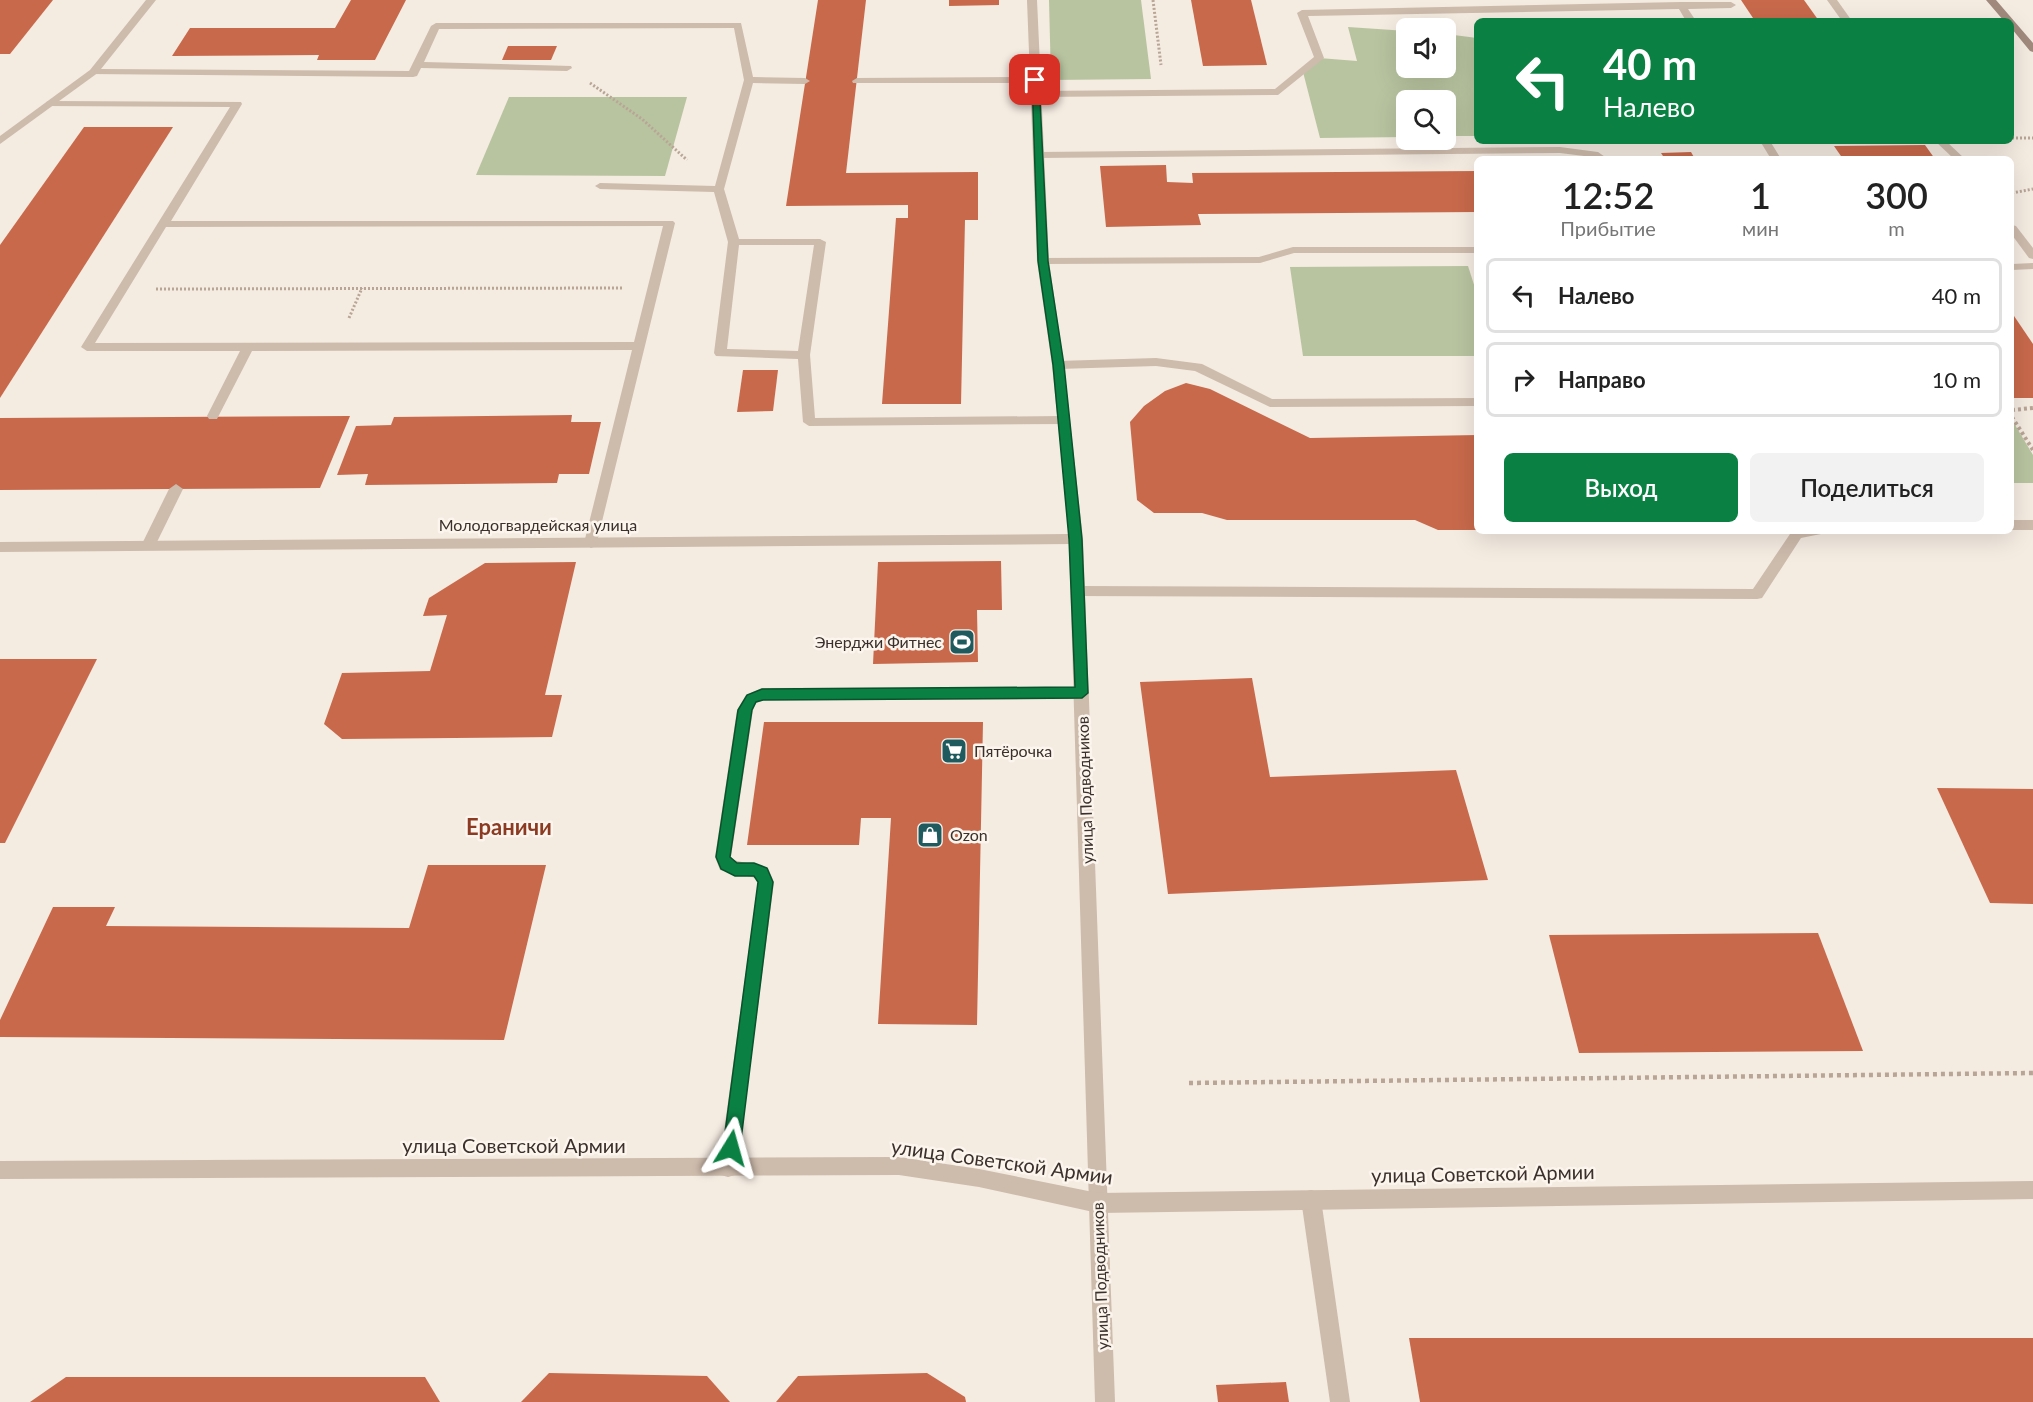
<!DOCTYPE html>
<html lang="ru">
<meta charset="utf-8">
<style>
body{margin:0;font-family:Lato,sans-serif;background:#f2f2f2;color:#222;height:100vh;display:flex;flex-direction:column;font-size:22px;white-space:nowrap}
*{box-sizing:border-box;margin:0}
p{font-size:20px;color:#767676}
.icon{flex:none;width:33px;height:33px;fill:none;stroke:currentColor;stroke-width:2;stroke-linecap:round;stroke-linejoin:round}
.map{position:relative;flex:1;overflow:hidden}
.drawer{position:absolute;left:1474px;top:156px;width:540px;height:378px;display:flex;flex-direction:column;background:#fff;border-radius:9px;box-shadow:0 6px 24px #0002}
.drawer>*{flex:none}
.guide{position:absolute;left:1474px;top:18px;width:540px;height:126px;border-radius:9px;box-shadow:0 6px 24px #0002;background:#0b8043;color:#fff;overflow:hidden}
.buttons{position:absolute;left:1396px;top:18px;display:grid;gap:12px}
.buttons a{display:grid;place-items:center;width:60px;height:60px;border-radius:9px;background:#fff;box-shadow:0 6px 24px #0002;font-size:30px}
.pin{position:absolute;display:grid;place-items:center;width:51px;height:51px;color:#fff;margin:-26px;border-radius:12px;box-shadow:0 3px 9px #0006}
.me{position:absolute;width:66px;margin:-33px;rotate:8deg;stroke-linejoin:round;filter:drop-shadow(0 0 4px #0008)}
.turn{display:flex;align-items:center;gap:21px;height:126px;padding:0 30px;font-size:27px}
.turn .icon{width:78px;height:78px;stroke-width:2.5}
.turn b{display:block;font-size:42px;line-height:51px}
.eta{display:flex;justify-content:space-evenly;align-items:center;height:102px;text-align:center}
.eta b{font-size:36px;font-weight:600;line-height:42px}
.primary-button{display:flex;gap:12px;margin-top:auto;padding:12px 30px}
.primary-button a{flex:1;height:69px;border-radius:9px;background:#0b8043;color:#fff;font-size:24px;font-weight:600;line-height:69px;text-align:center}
.primary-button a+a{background:#f2f2f2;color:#222}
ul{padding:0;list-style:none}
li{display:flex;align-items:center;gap:18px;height:75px;margin:0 12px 9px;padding:0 18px;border:3px solid #e0e0e0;border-radius:9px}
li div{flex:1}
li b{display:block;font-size:22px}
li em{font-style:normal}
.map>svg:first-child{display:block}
.green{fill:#b8c4a0}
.building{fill:#c8694b}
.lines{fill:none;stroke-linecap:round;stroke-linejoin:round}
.path-far2{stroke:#b9a596;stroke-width:3;stroke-dasharray:2 2;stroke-linecap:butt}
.path-far1{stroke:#b9a596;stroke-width:4;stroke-dasharray:3 3;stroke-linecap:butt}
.path{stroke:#b9a596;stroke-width:4.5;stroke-dasharray:4 4;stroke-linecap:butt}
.service{fill:#cdbbac;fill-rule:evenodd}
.minor{fill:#cdbbac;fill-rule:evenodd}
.tertiary{fill:#cdbbac;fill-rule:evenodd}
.secondary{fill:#a18a7d;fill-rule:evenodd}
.route{fill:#0b8043;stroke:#07532c;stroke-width:1.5}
.labels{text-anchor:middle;stroke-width:5;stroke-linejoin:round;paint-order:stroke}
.street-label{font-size:16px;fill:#3b302b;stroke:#fbf5ee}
.poi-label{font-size:16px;fill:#3b302b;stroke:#fbf5ee;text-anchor:start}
.near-street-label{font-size:20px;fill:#3b302b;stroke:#fbf5ee}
.district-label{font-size:22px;font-weight:bold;fill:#8c3b22;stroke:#fbf5ee}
</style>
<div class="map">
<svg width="2033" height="1402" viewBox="0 0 2033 1402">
<rect width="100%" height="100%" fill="#f4ebe1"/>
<g class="green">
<path d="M1049,0H1141L1151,79L1051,80Z"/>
<path d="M1348,27L1407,31V68H1446V34L1477,38V136H1446V100H1407V137L1320,138L1303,72L1319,58L1357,61Z"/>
<path d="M509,97H687L665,176L476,175Z"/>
<path d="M1468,266L1477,294V356H1303L1290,267Z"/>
<path d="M2012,420L2033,455V483H2012Z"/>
</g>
<g class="building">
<path d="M0,0H53L10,54H0Z"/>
<path d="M351,0H406L375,60H317L319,55L172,56L190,28H335Z"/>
<path d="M818,0H866L846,173L978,172V220H965L961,404H882L896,218H908V205L786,206Z"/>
<path d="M949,0H999V5L949,6Z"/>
<path d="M1191,0H1251L1267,65L1203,66Z"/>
<path d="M1741,0H1804L1819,21H1755Z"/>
<path d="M508,46H557L551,60H502Z"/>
<path d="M84,127H173L0,398V245Z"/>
<path d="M1925,145L1935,159H1843L1834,146Z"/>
<path d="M1691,152L1695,159H1665L1661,153Z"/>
<path d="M1166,165L1167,182L1193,183L1192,173L1478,171V212L1198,214L1201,225L1106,227L1100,166Z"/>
<path d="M2012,313L2033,344V398H2012Z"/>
<path d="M743,370H778L773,411L737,412Z"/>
<path d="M1186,383L1210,389L1310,438L1478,435V530H1438L1415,520H1227L1202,513H1154L1137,500L1130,422L1144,406L1165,391Z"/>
<path d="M572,415L571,422H601L589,474H559L557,483L365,485L368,474L337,475L356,426L391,425L394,417Z"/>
<path d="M350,416L320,488L0,490V418Z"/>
<path d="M1001,561L1002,610H977L978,662L873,664L878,562Z"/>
<path d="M576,562L545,695H562L552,737L342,739L324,724L342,673L430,671L447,615L423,616L429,598L485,563Z"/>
<path d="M0,659H97L5,843H0Z"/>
<path d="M1252,678L1270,777L1456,770L1488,880L1168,894L1140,682Z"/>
<path d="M764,722H983L977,1025L878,1024L891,818H861L859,845H747Z"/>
<path d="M1937,788L2033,789V904L1990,903Z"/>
<path d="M428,865H546L504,1040L0,1037V1020L53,907H115L106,926L409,928Z"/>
<path d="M1818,933L1863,1051L1579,1053L1549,935Z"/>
<path d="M1409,1338H2033V1402H1420Z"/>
<path d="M549,1373L707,1376L730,1402H521Z"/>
<path d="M927,1373L965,1397L966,1402H776L798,1376Z"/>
<path d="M66,1377H425L440,1402H30Z"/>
<path d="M1286,1382L1289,1402H1218L1216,1385Z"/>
</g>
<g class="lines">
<g class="path-far2">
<path d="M1153,0L1161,65"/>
<path d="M590,83L642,119L687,160"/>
<path d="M2012,138H2033"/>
<path d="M2012,193L2033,189"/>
<path d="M156,289L623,288"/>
<path d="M349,318L362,288"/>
</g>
<g class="path-far1">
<path d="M2012,410L2033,408"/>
<path d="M2012,417L2033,450"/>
</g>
<path class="path" d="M1189,1083L2033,1073"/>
<g class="service">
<path d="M146,0H156L101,69L409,71L431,26L436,23H741L753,77L805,78L810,81L805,84L753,83L724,189L739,239H820L826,242L810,355L815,418L1063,416L1069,420L1063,424L809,426L803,422L798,359L716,356L714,353L728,242L714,192L600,189L595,186L600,183L715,186L744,80L734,28L439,29L424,62L571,66L572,68L567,71L421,68L417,76L413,77L90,74V70ZM739,245H814L798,351L727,349Z"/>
<path d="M1827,0H1837L1852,21H1842Z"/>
<path d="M1681,2H1731L1736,5L1731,8L1688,9L1696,21H1686L1679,9L1308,16L1324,58L1278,95L1036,97L1031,94L1036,91L1275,89L1314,57L1297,13L1302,10Z"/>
<path d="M857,78L1035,77L1040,80L1035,83H853L852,81Z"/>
<path d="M50,101L241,102L242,104L171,221H673L675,223L596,546L591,548L584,543L632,350L252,351L217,419H209L207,416L240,351H87L81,347L230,107L46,106V102ZM663,226L634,342L95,343L166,227Z"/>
<path d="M1760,141H1770L1781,159H1771Z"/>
<path d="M1935,141H1946L1965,159H1954Z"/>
<path d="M1560,147L1598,152L1608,159L1560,153L1038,158L1033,155L1038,152Z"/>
<path d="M2012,225L2016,226L2033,248V259L2029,258L2012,235Z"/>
<path d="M1293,247H1478V253H1294L1260,263L1043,264L1037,261L1043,258L1259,257Z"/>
<path d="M2033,263V269L2012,270V264Z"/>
<path d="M1156,358L1202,364L1272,399L1478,398V406L1270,407L1195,371L1156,366L1058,369L1052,365L1058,361Z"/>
<path d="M176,484L183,489L155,546L153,550H143L141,546L169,489Z"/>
<path d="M1792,531H1823L1821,534L1801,538L1762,598L1757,599L1078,596L1071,591L1078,586L1753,589Z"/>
<path d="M1082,687L1087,689L1089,693L1087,697L1082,699L764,700L756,703L753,710L731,857L733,860L768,868L774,882L737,1168L735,1175L728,1177L721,1175L719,1168L758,882L756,878L720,870L715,857L737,710L746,695L762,688Z"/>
<path d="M1311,1190L1318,1192L1321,1199L1350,1402H1330L1301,1199L1304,1192Z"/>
</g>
<g class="minor">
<path d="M1027,0H1037L1049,261L1064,365L1083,539L1115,1402H1095L1069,544L0,552V542L1069,534L1052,365L1037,261Z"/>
<path d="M90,70L99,72L0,144V136Z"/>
<rect x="2012" y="520" width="21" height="10"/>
</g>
<path class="tertiary" d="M899,1157L979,1169L1098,1193L2033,1181V1199L1098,1213L979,1187L899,1175L0,1179V1161Z"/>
<path class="secondary" d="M1986,0H1996L2033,43V52L2030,51L2012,29V21H2004Z"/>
</g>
<path class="route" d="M1032,78L1039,80L1048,261L1064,365L1082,539L1088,693L1082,698L763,700L756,702L752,710L730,857L737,863H754L767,868L773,882L740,1148L737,1153L731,1156L725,1153L723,1148L758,882L754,876H735L721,869L716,857L738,710L747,695L762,689L1075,687L1069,539L1053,365L1038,261Z"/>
<defs>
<g id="stadium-square" transform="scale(1.35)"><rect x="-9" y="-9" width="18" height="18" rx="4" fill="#1f5a5e" stroke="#fbf5ee"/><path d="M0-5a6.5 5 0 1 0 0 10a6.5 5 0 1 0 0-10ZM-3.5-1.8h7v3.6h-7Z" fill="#fff"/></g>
<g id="supermarket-square" transform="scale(1.35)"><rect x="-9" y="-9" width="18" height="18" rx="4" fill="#1f5a5e" stroke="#fbf5ee"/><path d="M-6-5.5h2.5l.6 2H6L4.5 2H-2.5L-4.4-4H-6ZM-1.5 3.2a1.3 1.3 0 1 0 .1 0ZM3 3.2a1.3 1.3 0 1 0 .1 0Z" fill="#fff"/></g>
<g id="shop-square" transform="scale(1.35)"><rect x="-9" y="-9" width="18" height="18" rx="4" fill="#1f5a5e" stroke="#fbf5ee"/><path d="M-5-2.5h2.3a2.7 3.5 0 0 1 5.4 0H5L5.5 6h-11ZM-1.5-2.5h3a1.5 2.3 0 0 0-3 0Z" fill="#fff"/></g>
</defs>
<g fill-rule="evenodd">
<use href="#stadium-square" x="962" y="642"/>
<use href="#supermarket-square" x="954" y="751"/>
<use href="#shop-square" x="930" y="835"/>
</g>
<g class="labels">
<g class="street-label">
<text x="538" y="531">Молодогвардейская улица</text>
<text transform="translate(1085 790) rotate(-92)" y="6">улица Подводников</text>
<text transform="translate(1100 1276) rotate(-92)" y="6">улица Подводников</text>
</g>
<g class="poi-label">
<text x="942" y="648" text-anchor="end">Энерджи Фитнес</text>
<text x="974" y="757">Пятёрочка</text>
<text x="950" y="841">Ozon</text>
</g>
<g class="near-street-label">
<text x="514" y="1153">улица Советской Армии</text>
<text transform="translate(1002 1162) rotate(8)" y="7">улица Советской Армии</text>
<text transform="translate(1483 1174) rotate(-1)" y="7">улица Советской Армии</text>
</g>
<g class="district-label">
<text x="509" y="835">Ераничи</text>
</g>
</g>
</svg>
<div class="buttons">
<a><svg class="icon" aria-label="sound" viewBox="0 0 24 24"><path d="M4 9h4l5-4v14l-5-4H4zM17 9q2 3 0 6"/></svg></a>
<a><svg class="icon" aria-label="search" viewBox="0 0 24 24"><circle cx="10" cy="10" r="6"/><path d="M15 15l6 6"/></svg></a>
</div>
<div class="pin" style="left:1035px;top:80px;background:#d93025"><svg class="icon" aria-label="arrive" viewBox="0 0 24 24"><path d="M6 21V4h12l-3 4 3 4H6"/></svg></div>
<svg class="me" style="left:731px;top:1148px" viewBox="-20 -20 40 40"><path d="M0-17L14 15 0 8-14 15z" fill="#0b8043" stroke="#fff" stroke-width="4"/></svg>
<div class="guide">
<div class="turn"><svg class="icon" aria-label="left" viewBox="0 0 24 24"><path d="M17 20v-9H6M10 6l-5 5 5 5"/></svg><div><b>40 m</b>Налево</div></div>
</div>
<section class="drawer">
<div class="eta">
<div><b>12:52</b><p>Прибытие</p></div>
<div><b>1</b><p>мин</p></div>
<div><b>300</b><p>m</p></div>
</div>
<ul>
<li><svg class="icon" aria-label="left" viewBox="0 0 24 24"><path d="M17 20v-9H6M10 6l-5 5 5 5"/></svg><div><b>Налево</b></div><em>40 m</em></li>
<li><svg class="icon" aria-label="right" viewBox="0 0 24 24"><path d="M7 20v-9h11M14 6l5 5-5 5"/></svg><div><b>Направо</b></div><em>10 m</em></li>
</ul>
<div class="primary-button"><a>Выход</a><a>Поделиться</a></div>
</section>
</div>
